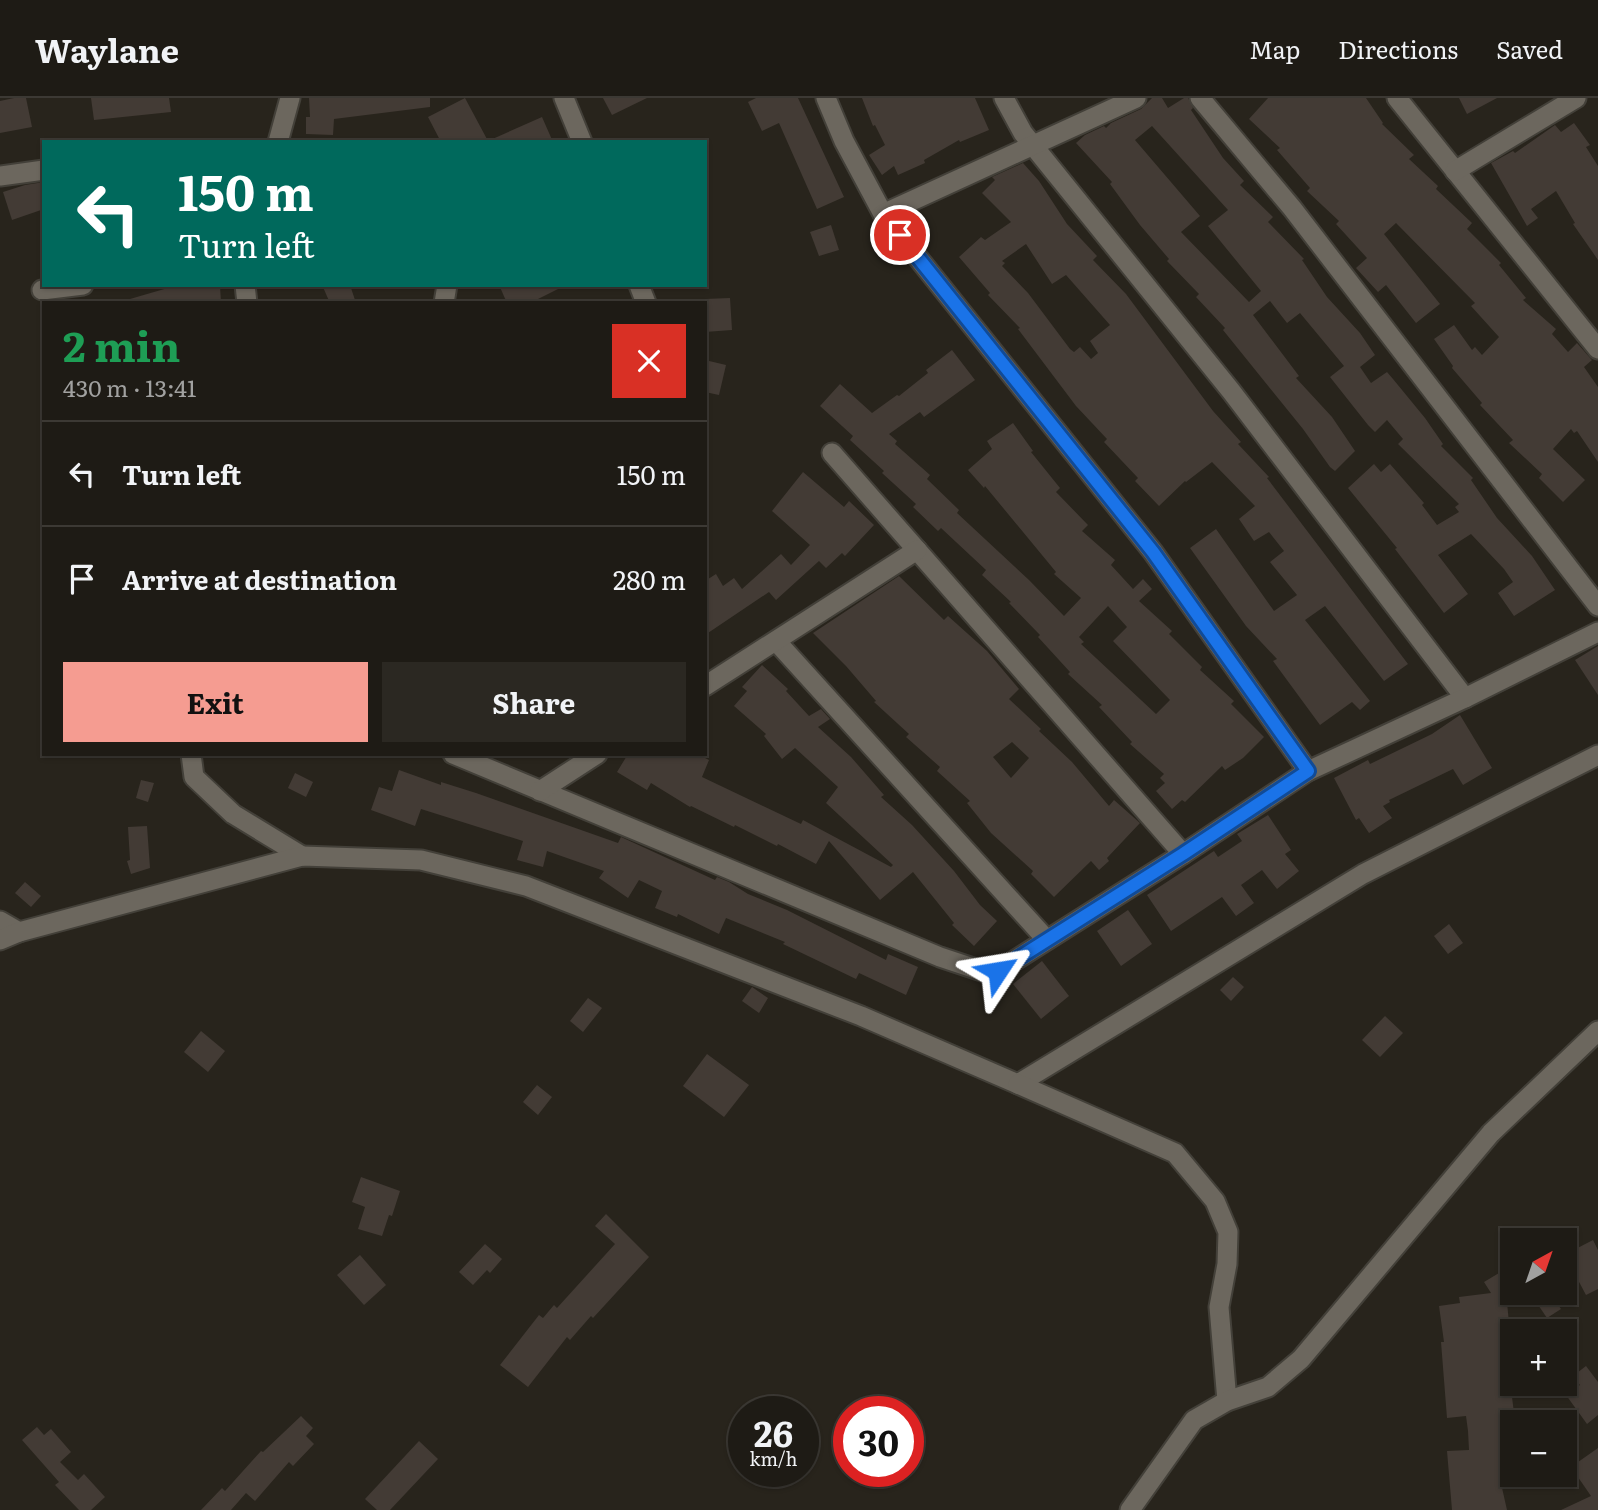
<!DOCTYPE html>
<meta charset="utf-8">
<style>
body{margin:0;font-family:Literata,serif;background:#2b2822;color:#f1f3f6;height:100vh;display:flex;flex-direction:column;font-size:26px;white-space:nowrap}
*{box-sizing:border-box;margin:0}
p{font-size:23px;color:#a1a1a0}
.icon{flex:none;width:38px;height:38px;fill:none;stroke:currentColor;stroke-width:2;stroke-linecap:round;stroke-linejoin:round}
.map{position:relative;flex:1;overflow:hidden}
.side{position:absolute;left:42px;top:203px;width:665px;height:455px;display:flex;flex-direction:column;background:#1e1b15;border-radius:0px;box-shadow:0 2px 5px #0004,0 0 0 2px #3c3934}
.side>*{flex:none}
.hud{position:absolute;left:42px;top:42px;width:665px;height:147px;border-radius:0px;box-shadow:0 2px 5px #0004,0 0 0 2px #3c3934;background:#00695c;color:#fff;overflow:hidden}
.needle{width:46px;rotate:40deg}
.tools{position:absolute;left:1500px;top:1130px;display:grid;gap:14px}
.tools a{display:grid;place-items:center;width:77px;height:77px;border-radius:0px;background:#1e1b15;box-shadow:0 2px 5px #0004,0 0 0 2px #3c3934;font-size:35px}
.speed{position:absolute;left:728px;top:1298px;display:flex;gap:14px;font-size:35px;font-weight:700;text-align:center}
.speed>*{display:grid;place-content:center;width:91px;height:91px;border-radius:50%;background:#1e1b15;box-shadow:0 2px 5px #0004,0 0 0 2px #3c3934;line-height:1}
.speed small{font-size:18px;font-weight:400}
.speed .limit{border:10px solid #d22;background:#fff;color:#111}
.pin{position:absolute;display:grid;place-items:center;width:60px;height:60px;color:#fff;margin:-30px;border:4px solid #fff;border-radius:50%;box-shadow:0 2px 7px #0007}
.me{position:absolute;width:77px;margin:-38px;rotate:57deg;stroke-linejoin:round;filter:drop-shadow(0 0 5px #0008)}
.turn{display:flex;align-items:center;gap:24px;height:147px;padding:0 21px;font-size:32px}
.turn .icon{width:91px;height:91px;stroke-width:2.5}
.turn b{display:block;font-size:49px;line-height:60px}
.round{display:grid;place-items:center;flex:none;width:74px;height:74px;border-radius:0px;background:#2b2822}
.summary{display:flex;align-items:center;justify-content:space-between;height:119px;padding:0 21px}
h1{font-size:42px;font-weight:700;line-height:52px;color:#1e9e55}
.cta{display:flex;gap:14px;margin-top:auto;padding:14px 21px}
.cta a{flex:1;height:80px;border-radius:0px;background:#f59c91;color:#111;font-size:28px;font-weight:700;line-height:80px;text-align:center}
.cta a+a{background:#2b2822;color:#f1f3f6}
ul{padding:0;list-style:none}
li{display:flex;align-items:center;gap:21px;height:105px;padding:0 21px;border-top:2px solid #3c3934}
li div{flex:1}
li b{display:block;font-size:26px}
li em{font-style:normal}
header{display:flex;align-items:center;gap:42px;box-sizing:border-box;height:98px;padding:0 35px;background:#1e1b15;border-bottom:2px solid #3c3934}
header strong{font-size:33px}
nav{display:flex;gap:38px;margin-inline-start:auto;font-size:24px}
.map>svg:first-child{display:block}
.building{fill:#433b35;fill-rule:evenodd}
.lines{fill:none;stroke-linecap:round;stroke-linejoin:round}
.minor-casing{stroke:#434039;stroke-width:23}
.minor{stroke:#6c675e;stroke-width:19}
.route-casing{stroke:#114b97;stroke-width:18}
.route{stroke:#1a73e8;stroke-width:12}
</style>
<header>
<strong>Waylane</strong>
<nav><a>Map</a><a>Directions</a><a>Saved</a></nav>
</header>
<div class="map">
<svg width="1598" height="1412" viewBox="0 0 1598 1412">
<rect width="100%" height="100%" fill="#28241c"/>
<g class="building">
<path d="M14,0H26L32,29L0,35V3Z"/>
<path d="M91,0H169L171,14L94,22Z"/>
<path d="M309,0H430V9L334,21L333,37L306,36V19H310Z"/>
<path d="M465,0L488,43L542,19L553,44H441L428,19Z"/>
<path d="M603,0H647L612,17Z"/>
<path d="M756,0H798L844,99L817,111L779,25L762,33L748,4Z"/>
<path d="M862,0H975L989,32L960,44L959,42L924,62L925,65L898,77L894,68L882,77L869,57L885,47L875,27L873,28Z"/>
<path d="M1152,0H1162L1168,10L1184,0H1188L1193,10L1191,12L1223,60L1244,83L1240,87L1273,119L1268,124L1304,161L1302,162L1327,199L1360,235L1375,257L1360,269L1371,285L1387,274L1393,281L1425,320L1443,346L1441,348L1473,380L1471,382L1497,420L1532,458L1555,492L1514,518L1498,495L1513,484L1504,471L1471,436L1438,457L1468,496L1444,515L1395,451L1397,450L1348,390L1374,366L1381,374L1390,366L1424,405L1422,407L1437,427L1459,414L1455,409L1459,406L1398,346L1403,341L1387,322L1375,334L1368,327L1330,279L1344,268L1300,215L1287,225L1270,203L1253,217L1299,278L1296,280L1332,319L1355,353L1335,373L1330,369L1303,331L1223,232L1225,230L1196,199L1199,196L1167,163L1169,161L1140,127L1110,86L1112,84L1076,45L1085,37L1104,28L1106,30L1111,25L1141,11ZM1152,28L1228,112L1208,128L1261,193L1249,204L1181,134L1200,118L1135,42Z"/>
<path d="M1268,0H1366L1383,25L1382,26L1414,57L1409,61L1438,88L1436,91L1472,125L1467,131L1501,165L1499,167L1526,200L1523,202L1556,231L1552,236L1568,254L1577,245L1592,262L1584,269L1598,289V364L1577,333L1574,335L1571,331L1553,351L1585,382L1563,404L1539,380L1542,376L1509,345L1513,342L1480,307L1482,305L1452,270L1453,268L1434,241L1454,227L1472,252L1475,249L1482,257L1499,239L1471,208L1475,205L1396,125L1384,136L1440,206L1416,225L1386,187L1378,194L1356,170L1367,160L1336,126L1339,123L1307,93L1310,90L1277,52L1280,50L1249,21Z"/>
<path d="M1459,0H1497L1467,16Z"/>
<path d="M1574,25L1590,47L1586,49L1598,68V162L1573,126L1575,125L1556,93L1531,111L1538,120L1527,128L1491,65L1513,53L1515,55L1555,27L1561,34Z"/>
<path d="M1023,65L1039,83L1067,126L1097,158L1093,162L1126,196L1213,313L1241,344L1238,346L1269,379L1267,380L1408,566L1384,583L1325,508L1305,522L1370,603L1360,612L1352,604L1320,627L1273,563L1277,561L1246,528L1190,450L1216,431L1274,513L1297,497L1270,464L1284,453L1269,434L1254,443L1239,421L1255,408L1212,364L1186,384L1185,383L1159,408L1135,383L1138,380L1104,344L1107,341L1076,308L1018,231L1020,230L988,197L990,195L959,159L981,139L985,142L1011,124L982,95L995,82L992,79ZM1026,146L1052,186L1066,177L1110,227L1090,243L1098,255L1091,261L1080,249L1074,254L1070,251L1028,195L1002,168L1005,165L1002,163Z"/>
<path d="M44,84V111L12,122L3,94L25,87Z"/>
<path d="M831,127L839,152L819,158L810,134Z"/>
<path d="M178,187H220L221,205H131L130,201Z"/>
<path d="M322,187H350L356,205H330Z"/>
<path d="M499,187H566L530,205H507Z"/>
<path d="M730,200L732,232L705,234V201Z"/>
<path d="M952,252L975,282L924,319L920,314L889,336L897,343L895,346L930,377L927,381L959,412L957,415L1029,482L1064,518L1081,500L1054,476L1056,474L985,388L984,390L968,372L992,351L987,343L1013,325L1033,353L1031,354L1060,390L1056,394L1088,427L1082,433L1115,462L1111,467L1133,491L1143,481L1152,491L1139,503L1172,533L1169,536L1202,569L1200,572L1234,603L1231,606L1264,639L1243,660L1225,672L1222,668L1185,704L1182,702L1172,711L1156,693L1165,685L1160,680L1164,676L1130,646L1132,644L1099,609L1102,607L1068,576L1070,574L1038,539L1040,537L1009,505L1011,504L982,477L986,472L941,430L938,433L913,409L916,406L882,375L884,373L850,342L853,338L820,308L840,286L872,315L897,297L899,298L928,275L926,272ZM1108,508L1127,529L1113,543L1170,602L1156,616L1081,546L1084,544L1079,539Z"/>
<path d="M705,262L726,267L719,297L705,294Z"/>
<path d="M803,374L844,409L849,403L874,427L845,458L842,455L826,470L819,463L776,502L769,494L705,537V483L716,476L723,488L734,480L742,491L781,456L791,467L810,447L772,413Z"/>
<path d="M899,478L944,522L948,518L987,553L1019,591L1009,601L1041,631L1039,633L1072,664L1109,708L1114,702L1140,725L1107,760L1109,763L1099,772L1091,763L1054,799L1031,776L1033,773L991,735L967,705L970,703L937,673L940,669L906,639L909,636L874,604L876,603L846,568L813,535ZM1012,644L1029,660L1011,680L993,659Z"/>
<path d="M1598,548V597L1575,562Z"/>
<path d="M762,567L788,591L786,593L809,618L821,611L830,621L818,629L851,659L884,697L881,699L912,727L954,773L980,807L997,823L974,848L952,827L954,825L913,774L880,802L829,743L816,766L778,746L777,748L735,727L734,729L691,708L690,709L651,685L647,692L617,674L628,656H697L709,662L702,679L801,726L803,722L891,769L893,767L826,705L838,689L795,650L782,661L764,638L766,636L734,608L747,593L742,589Z"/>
<path d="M1460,617L1492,670L1463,687L1453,671L1389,702L1390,704L1383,708L1392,720L1369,735L1359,720L1356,722L1334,680L1368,662L1370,666L1432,636Z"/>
<path d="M399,672L441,687V684L476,695L618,745L621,739L715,782L717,779L729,784L748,796L787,812L886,862L888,856L918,869L906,897L859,875L856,881L783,846L785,844L726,820L719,836L678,816L677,819L655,810L662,793L639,782L628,800L599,780L604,773L547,753L543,769L517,762L523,743L421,711L415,728L371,712L379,689L392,693Z"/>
<path d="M295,675L313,684L306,699L288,690Z"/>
<path d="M141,682L154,685L148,704L136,700Z"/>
<path d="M1268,717L1291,752L1285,756L1299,773L1277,791L1262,772L1241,787L1254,805L1236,818L1222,799L1171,833L1147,797L1214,753L1218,759L1242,743L1237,736Z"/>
<path d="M147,728L150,770L131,776L127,763L130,762L128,729Z"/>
<path d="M25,784L41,798L31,809L15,795Z"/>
<path d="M1128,812L1152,846L1121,868L1097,833Z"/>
<path d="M1449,826L1463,845L1448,856L1434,838Z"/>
<path d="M1042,863L1069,898L1041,921L1013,886Z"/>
<path d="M1233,879L1244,889L1231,903L1220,892Z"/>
<path d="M752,889L768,900L759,915L742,903Z"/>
<path d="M588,900L602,910L583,934L570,923Z"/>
<path d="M1385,918L1403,935L1380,959L1362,942Z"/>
<path d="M201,933L225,953L208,974L184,954Z"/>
<path d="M707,956L749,987L724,1019L683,988Z"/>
<path d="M537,987L552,999L538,1017L523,1004Z"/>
<path d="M361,1079L400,1093L392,1118L389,1117L382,1138L358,1131L365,1109L352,1104Z"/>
<path d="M606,1116L649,1159L593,1220L591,1218L570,1242L567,1239L528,1289L500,1267L539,1217L543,1220L554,1207L557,1210L615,1146L595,1128Z"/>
<path d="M1593,1142L1598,1152V1191L1586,1197L1578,1182L1564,1192V1157Z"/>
<path d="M485,1146L502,1161L490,1175L487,1172L473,1187L459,1174Z"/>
<path d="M360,1157L386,1187L364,1207L337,1177Z"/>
<path d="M1504,1172L1510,1236L1512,1286H1536L1512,1299L1515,1323L1501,1324L1503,1353L1512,1352V1372H1498L1507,1412H1452L1447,1353L1469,1352L1468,1333L1466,1318L1447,1320L1441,1244H1444L1439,1208L1460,1205L1459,1199L1491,1195L1484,1184Z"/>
<path d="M1530,1195H1550L1561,1211L1547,1220Z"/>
<path d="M1586,1268L1598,1284V1317L1587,1326L1566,1297L1580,1287L1573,1278Z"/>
<path d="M301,1318L313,1330L306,1338L314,1346L293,1368L289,1364L255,1403L246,1395L231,1412H201L222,1390L225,1393L261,1353L263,1354Z"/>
<path d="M37,1329L44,1337L51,1331L71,1354L60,1364L78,1382L84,1376L105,1399L91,1412H79L55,1387L59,1384L22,1342Z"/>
<path d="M419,1343L438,1361L390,1412H377L365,1401Z"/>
<path d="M1598,1350V1412H1561L1591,1398L1571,1369Z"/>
</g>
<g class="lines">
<g class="minor-casing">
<g id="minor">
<path d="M564,0L582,44"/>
<path d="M826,0L844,43L883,116L1153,454L1308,673"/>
<path d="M1004,0L1023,35L1231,293L1465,600"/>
<path d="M1200,0L1292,110L1598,508"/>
<path d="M1397,0L1598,251"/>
<path d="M278,44L290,0"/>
<path d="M1455,73L1576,0"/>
<path d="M0,78L44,72"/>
<path d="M883,116L1136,0"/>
<path d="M245,187L247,205"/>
<path d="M639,187L646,205"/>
<path d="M42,192L83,187"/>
<path d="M444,205L447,187"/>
<path d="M832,355L1183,756"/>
<path d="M776,543L1046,841"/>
<path d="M705,588L917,452"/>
<path d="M191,656L194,679L233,716L302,758"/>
<path d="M453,656L940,859L988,875L998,873L1183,756L1308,673L1465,600L1598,534"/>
<path d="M540,693L597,656"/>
<path d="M0,823L19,834"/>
<path d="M0,842L19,834L302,758L421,762L526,788L861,918L1018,986L1363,776L1598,657"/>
<path d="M1018,986L1175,1055L1215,1103L1228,1134L1227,1166L1219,1209L1227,1303"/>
<path d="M1130,1412L1194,1322L1227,1303L1268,1289L1301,1261L1491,1035L1598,933"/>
</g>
</g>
<use href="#minor" class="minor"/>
</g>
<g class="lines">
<g class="route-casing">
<path id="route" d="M900,137L1153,454L1308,673L1183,756L998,873"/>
</g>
<use href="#route" class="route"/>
</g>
</svg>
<div class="tools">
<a><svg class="needle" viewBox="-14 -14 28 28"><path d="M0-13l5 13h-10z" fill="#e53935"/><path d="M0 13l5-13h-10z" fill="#a1a1a0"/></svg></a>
<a>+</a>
<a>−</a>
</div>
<div class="speed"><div>26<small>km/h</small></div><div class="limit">30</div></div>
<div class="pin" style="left:900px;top:137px;background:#d93025"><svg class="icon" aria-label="arrive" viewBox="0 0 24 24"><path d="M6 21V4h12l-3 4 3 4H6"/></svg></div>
<svg class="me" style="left:998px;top:873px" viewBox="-20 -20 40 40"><path d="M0-17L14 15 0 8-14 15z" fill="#1a73e8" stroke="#fff" stroke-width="4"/></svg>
<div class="hud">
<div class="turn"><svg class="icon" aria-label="left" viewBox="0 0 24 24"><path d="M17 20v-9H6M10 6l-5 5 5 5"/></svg><div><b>150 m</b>Turn left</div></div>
</div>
<section class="side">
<div class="summary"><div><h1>2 min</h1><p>430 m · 13:41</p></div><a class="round" style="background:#d93025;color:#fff"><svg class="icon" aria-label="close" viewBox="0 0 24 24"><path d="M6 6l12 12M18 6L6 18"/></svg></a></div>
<ul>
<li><svg class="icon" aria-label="left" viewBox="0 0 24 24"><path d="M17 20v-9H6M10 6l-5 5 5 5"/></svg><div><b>Turn left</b></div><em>150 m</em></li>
<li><svg class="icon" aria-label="arrive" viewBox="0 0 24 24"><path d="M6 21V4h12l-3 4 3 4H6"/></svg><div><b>Arrive at destination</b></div><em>280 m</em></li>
</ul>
<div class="cta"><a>Exit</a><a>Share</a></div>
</section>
</div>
